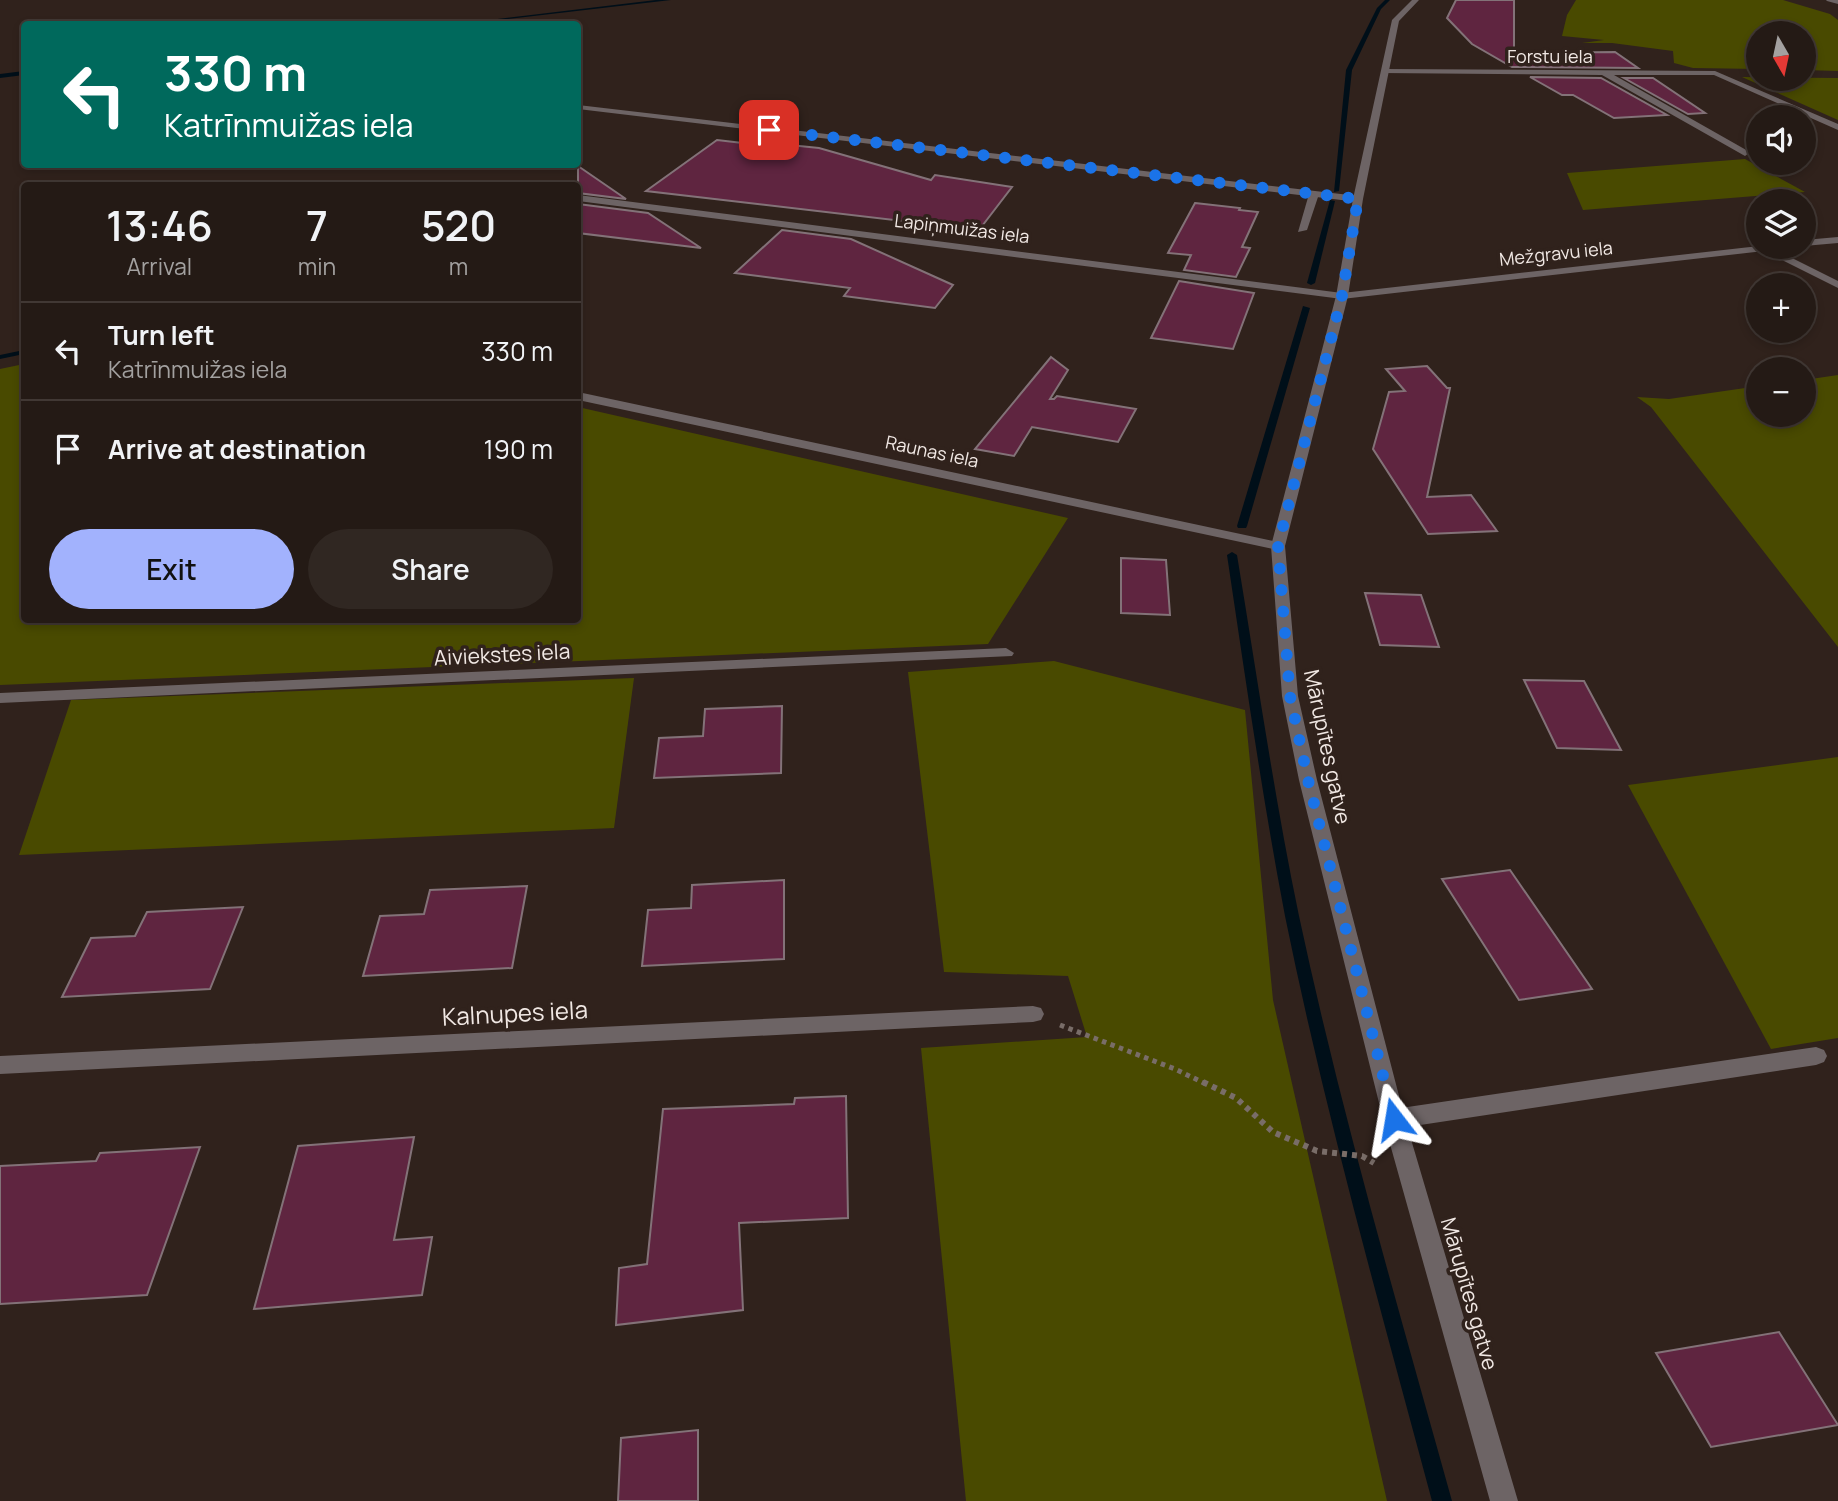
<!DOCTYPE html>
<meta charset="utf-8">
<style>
body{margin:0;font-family:Manrope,sans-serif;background:#302722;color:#f1f3f6;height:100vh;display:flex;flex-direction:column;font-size:26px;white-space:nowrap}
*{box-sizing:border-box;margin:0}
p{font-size:23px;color:#a3a1a0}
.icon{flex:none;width:38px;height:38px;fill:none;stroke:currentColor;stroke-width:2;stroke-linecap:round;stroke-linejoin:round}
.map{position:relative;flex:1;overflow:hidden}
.details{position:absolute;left:21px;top:182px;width:560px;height:441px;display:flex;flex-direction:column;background:#241a15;border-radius:7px;box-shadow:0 4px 10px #0003,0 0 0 2px #413834}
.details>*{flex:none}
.guide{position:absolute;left:21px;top:21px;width:560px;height:147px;border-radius:7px;box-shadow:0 4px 10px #0003,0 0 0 2px #413834;background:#00695c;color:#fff;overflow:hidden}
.needle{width:46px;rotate:171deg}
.buttons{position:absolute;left:1746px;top:21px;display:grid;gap:14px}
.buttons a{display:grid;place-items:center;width:70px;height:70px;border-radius:50%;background:#241a15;box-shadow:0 4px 10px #0003,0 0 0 2px #413834;font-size:35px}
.pin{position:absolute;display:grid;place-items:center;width:60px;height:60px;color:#fff;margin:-30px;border-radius:14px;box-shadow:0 4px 10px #0006}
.me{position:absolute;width:77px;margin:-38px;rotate:346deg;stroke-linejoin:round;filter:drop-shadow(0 0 5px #0008)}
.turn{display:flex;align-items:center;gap:24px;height:147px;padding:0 28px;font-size:32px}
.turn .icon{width:91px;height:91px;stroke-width:2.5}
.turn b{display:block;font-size:49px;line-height:60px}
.eta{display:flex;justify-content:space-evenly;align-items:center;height:119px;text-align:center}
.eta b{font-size:42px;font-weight:600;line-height:49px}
.action{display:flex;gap:14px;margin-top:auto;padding:14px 28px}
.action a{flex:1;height:80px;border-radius:42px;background:#a2b2fd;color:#111;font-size:28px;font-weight:600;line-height:80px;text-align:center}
.action a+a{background:#302722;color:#f1f3f6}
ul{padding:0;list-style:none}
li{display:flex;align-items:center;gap:21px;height:98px;padding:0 28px;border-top:2px solid #413834}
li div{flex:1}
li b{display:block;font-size:26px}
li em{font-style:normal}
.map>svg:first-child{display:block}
.green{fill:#494a00}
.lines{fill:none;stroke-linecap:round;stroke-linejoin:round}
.stream{fill:#000f19;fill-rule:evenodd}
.building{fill:#5f2540;stroke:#837278;stroke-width:2}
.path-far1{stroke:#796d68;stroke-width:5;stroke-dasharray:4.5 4.5;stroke-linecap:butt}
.path{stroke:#796d68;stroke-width:6;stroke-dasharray:5 5;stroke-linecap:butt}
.service{fill:#6d6465;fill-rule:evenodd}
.minor{fill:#6d6465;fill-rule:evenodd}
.tertiary{fill:#6d6465;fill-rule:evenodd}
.route{stroke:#1a73e8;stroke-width:12;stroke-dasharray:0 21.6}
.labels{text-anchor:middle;stroke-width:7;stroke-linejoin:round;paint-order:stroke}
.far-street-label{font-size:18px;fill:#f1e8e4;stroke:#30221c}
.street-label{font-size:21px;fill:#f1e8e4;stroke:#30221c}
.near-street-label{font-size:24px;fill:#f1e8e4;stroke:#30221c}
</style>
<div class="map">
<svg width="1838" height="1501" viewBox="0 0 1838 1501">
<rect width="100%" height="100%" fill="#30221c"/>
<g class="green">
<path d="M1576,0H1783L1830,14L1838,20V71L1804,70V33H1759V69L1693,68L1674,63L1673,51L1612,43H1582L1604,40L1562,36L1567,15Z"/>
<path d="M1742,77L1838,78V120Z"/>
<path d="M1745,159L1805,192L1583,210L1567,173Z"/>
<path d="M24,364V620H578V407L1068,518L988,644L0,685V369Z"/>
<path d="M1838,375V647L1651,407L1637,397L1669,399L1759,386V415H1804V380Z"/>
<path d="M1054,661L1245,710L1273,1000L1387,1501H966L921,1048L1087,1037L1068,976L944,972L908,672Z"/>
<path d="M634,678L614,828L19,855L71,700Z"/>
<path d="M1838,757V1038L1771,1049L1628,785Z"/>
</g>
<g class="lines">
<g class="stream">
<path d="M656,0H671L466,24H455Z"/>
<path d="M1385,0H1390L1381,9L1352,70L1339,191L1334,192L1346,70L1377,8Z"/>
<path d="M24,71V75L0,78V74Z"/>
<path d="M1330,200L1335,201L1315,283L1311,285L1307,283Z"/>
<path d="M1303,306L1310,308L1247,526L1246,528H1238L1237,526Z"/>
<path d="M24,350V354L0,359V355Z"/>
<path d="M1232,552L1237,555C1257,675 1274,796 1299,916C1341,1113 1398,1307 1452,1501H1432C1380,1307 1325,1113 1285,916C1262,796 1245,675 1227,555Z"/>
</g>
</g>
<g class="building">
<path d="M1456,0H1514V53L1615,52L1638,68L1512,67L1472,44L1447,18Z"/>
<path d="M1530,77L1601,78L1667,115L1614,118L1573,95H1562Z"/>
<path d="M1624,78H1653L1705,113L1688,114Z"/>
<path d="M717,140L777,147L780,144L819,148L931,180L935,175L1012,187L979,230L646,191Z"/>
<path d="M578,166L626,199L578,193Z"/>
<path d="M1195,203L1240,208L1239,210L1258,212L1242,247L1250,248L1236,277L1184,270L1191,255L1168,253Z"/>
<path d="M578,204L648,213L701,248L578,233Z"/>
<path d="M782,230L851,239L953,285L935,308L844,296L850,288L735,273Z"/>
<path d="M1179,281L1254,293L1233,349L1151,338Z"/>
<path d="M1051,357L1068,370L1050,399H1054L1057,396L1136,409L1118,442L1032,427L1014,456L975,449Z"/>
<path d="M1427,366L1447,388H1450L1427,497L1471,495L1497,531L1428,534L1373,449L1389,392L1405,391L1386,369Z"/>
<path d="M1121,558L1166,560L1170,615L1121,613Z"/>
<path d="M1365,593L1421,595L1439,647L1380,645Z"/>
<path d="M1524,680L1584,681L1621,750L1557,748Z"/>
<path d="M782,706L781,773L654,778L659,738L703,736L705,709Z"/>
<path d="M1510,870L1592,989L1519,1000L1442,879Z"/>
<path d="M784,880V959L642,966L648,910L691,908L692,885Z"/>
<path d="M527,886L512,968L363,976L380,916L424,914L430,890Z"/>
<path d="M243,907L210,989L62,997L91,938L135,936L147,912Z"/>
<path d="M846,1096L848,1218L739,1223L743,1310L616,1325L619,1268L647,1264L663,1109L794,1104L795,1098Z"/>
<path d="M414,1137L394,1240L432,1237L422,1295L254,1309L298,1146Z"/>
<path d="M200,1147L147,1295L0,1304V1166L96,1161L100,1153Z"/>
<path d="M1779,1332L1838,1425L1711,1447L1656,1353Z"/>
<path d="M698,1430V1501H618L621,1438Z"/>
</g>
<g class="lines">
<path class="path-far1" d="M1060,1025L1175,1069L1206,1084"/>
<path class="path" d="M1203,1082L1236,1098L1273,1132L1317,1151L1362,1156L1374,1163"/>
<g class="service">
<path d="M1314,191L1319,194L1307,230L1298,232L1309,194Z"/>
<path d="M1816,1047L1824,1050L1827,1056L1824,1062L1816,1065L1394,1129L1386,1126L1383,1119L1386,1112L1394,1109Z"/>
</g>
<g class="minor">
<path d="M1826,0H1838V4L1827,1Z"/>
<path d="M1384,69L1715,71L1838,124V130L1714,75H1614L1748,151L1749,153L1745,156L1602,75L1381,73Z"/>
<path d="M578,105L1358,196L1363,199L1358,202L578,109Z"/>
<path d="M477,182L483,186L472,185Z"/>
<path d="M578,195L1342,293L1759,246L1779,247L1776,250L1838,281V288L1764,251L1342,299L578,201Z"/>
<path d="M1838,237V243L1804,246V240Z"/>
<path d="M578,392L1278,542L1285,546L1278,550L578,400Z"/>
<path d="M1006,648L1014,653L1012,656L0,703V693Z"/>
<path d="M1033,1006L1041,1008L1044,1014L1041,1020L1033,1022L0,1074V1056Z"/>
</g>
<path class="tertiary" d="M1412,0H1419L1399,21L1363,199L1348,296L1285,546L1298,696L1317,780L1405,1119L1518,1501H1490L1383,1119L1299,780L1282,696L1271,546L1336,296L1353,199L1392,20Z"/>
</g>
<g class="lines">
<path class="route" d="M769,130L1358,199L1342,296L1278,546L1290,696L1308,780L1394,1119"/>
</g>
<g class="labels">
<g class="far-street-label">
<text x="1550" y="63">Forstu iela</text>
<text transform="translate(962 229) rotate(7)" y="6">Lapiņmuižas iela</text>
<text transform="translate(1556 254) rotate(-6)" y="6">Mežgravu iela</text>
<text transform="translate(932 452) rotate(12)" y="6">Raunas iela</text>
</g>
<g class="street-label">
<text transform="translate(502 655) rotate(-3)" y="7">Aiviekstes iela</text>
<text transform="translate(1327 747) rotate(78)" y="7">Mārupītes gatve</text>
<text transform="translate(1469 1294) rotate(74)" y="7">Mārupītes gatve</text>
</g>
<g class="near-street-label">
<text transform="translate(515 1014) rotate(-3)" y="8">Kalnupes iela</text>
</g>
</g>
</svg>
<div class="buttons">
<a><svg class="needle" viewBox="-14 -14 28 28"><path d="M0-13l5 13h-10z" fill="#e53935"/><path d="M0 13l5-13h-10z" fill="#a3a1a0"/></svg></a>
<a><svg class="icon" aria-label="sound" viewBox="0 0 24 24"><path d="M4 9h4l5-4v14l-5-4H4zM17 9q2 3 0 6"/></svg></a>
<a><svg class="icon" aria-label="layers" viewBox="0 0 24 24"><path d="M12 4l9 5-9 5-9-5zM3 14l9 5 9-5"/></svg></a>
<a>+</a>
<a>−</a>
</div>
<div class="pin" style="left:769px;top:130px;background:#d93025"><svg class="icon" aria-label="arrive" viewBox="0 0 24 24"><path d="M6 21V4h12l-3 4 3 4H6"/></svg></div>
<svg class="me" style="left:1394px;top:1119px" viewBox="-20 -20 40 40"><path d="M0-17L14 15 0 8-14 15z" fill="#1a73e8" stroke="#fff" stroke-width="4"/></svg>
<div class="guide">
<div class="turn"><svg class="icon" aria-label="left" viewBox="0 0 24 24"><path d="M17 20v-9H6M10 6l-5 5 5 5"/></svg><div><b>330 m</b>Katrīnmuižas iela</div></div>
</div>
<section class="details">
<div class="eta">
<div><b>13:46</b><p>Arrival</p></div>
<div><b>7</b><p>min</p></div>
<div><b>520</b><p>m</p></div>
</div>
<ul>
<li><svg class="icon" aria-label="left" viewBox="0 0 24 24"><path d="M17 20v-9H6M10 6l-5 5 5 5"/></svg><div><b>Turn left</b><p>Katrīnmuižas iela</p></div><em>330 m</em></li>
<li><svg class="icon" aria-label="arrive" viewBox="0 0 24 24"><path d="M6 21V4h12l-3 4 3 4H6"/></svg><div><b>Arrive at destination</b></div><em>190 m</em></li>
</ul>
<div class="action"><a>Exit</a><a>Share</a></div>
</section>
</div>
